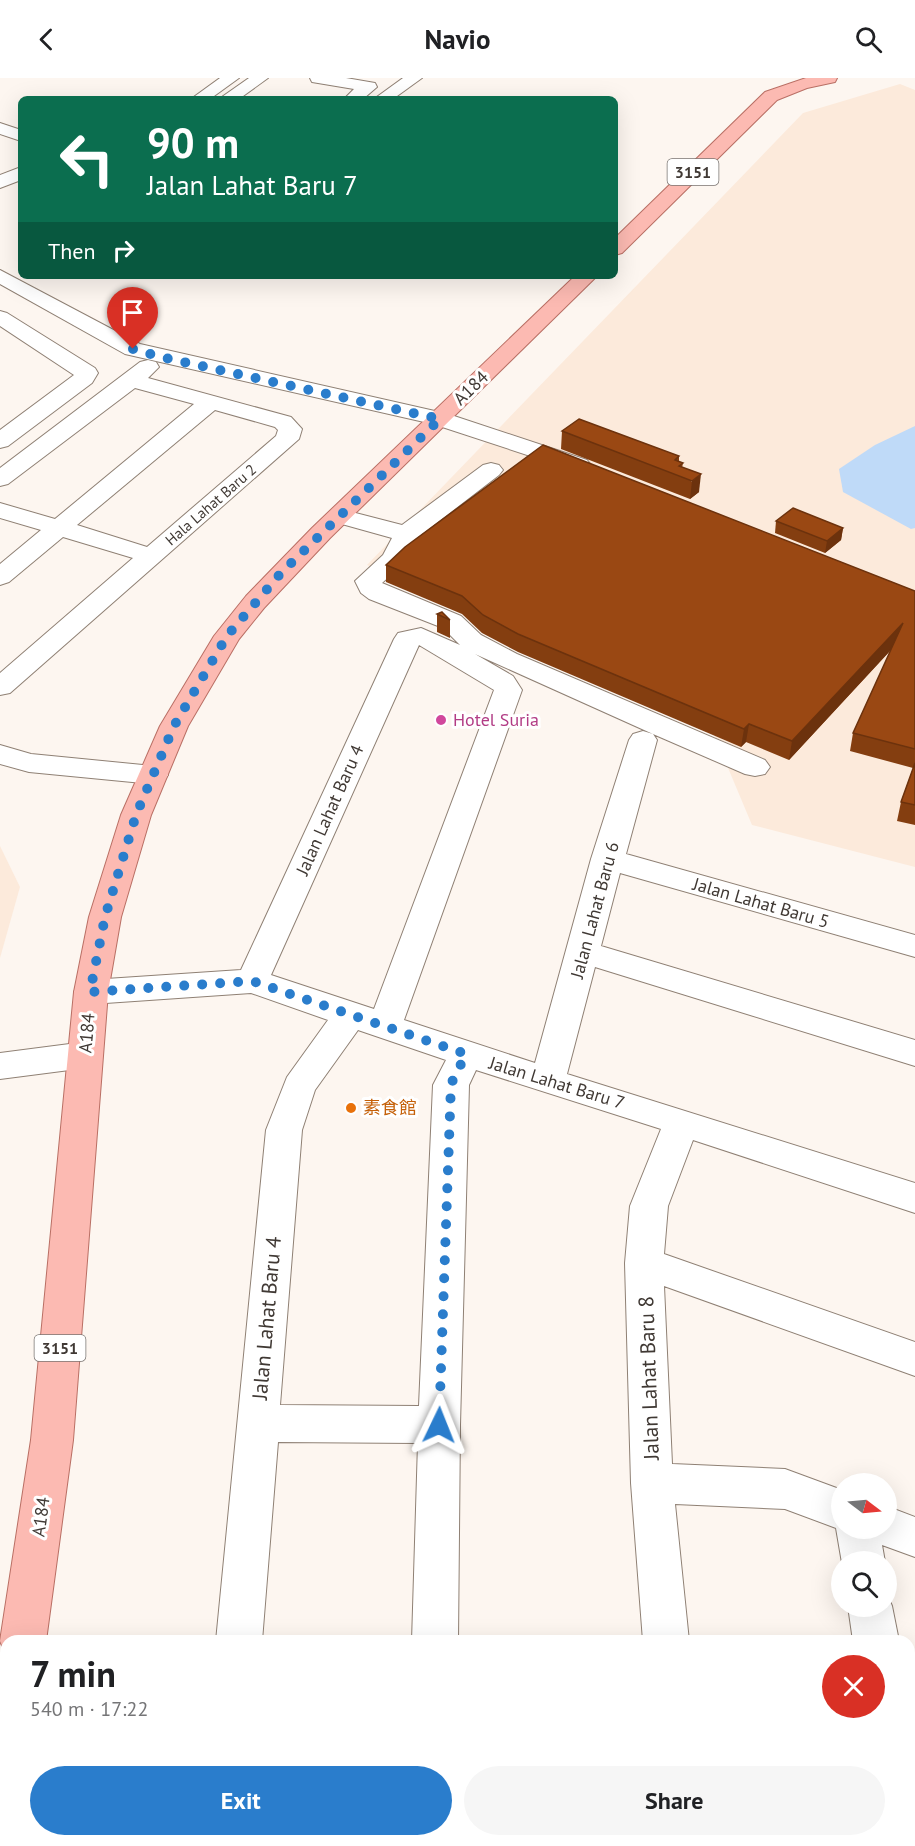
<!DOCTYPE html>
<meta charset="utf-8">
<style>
body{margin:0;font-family:"PT Sans","Noto Sans SC",sans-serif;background:#f6f6f6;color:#202124;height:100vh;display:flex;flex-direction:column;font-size:22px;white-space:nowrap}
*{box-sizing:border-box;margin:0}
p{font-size:20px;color:#757577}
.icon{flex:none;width:33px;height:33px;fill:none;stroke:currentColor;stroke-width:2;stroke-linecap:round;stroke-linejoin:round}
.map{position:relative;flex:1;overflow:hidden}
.details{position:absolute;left:0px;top:1557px;width:915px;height:212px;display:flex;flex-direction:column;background:#fff;border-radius:18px 18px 0 0;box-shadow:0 6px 24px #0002}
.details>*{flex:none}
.guide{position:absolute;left:18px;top:18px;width:600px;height:183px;border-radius:9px;box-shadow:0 6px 24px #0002;background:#0b6e4f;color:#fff;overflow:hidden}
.needle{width:39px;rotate:106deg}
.tools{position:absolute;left:831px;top:1395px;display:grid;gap:12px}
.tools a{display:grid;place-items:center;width:66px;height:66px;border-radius:50%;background:#fff;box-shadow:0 6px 24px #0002;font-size:30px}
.pin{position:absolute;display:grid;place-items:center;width:51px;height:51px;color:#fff;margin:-62px -26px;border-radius:50% 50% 50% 0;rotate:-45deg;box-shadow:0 0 6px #0007}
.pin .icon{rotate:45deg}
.me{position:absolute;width:66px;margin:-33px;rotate:2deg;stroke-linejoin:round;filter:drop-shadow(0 0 4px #0008)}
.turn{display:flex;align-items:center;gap:21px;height:126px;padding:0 30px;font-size:27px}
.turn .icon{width:78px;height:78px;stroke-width:2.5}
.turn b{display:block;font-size:42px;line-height:51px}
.then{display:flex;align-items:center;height:57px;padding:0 30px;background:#0003;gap:12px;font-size:22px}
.round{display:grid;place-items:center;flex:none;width:63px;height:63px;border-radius:32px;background:#f6f6f6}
.overview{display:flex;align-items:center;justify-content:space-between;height:102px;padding:0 30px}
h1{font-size:36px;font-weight:600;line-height:45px}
.primary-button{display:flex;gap:12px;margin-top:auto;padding:12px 30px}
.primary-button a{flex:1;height:69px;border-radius:36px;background:#2a7dcc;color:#fff;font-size:24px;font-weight:600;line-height:69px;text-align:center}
.primary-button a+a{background:#f6f6f6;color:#202124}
header{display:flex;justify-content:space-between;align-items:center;height:78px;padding:0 30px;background:#fff;font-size:27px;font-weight:600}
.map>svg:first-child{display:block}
.built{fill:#fceadb}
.water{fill:#bfdaf8}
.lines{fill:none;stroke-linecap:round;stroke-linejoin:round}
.minor-casing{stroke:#8f8074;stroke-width:2}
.major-casing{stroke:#b96f64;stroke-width:2}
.minor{fill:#fff;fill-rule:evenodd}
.major{fill:#fcbab2;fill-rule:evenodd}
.wall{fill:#843e10}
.shaded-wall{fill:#6c320d}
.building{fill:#9a4813;stroke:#6c320d;stroke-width:1.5}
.route{stroke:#2a7dcc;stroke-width:10;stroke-dasharray:0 18}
.hotel-dot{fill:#d1479c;stroke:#fff;stroke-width:2}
.food-dot{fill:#e8710a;stroke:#fff;stroke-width:2}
.labels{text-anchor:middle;stroke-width:6;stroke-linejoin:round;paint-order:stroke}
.far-street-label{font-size:15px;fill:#403934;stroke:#fff}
.shield{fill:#fff;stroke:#797471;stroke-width:1.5}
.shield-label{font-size:16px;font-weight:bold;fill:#403934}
.street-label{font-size:18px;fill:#403934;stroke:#fff}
.hotel-label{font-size:18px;fill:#b23c85;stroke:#fff;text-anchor:start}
.food-label{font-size:18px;fill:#c56008;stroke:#fff;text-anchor:start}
.near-street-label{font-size:21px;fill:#403934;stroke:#fff}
</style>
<header><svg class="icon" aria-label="back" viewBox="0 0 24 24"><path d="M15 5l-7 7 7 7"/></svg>Navio<svg class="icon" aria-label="search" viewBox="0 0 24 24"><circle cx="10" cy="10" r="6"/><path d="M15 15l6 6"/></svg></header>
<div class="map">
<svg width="915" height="1768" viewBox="0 0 915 1768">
<rect width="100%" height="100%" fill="#fdf6f0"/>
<g class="built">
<path d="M900,6L915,12V789L752,747L710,647L367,487L803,35Z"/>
<path d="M0,768L20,809L0,880Z"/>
</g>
<path class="water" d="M915,348V450L911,451L843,414L839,391L875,367Z"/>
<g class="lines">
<g class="minor-casing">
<g id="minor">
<path d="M220,0H239L210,21H191Z"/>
<path d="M249,0H268L239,21H219Z"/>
<path d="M310,0H346L375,5L377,9L363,21H344L354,11L312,4Z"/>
<path d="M403,0H422L393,21H374Z"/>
<path d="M0,45L21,52V63L0,56Z"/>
<path d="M21,89V102L0,110V97Z"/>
<path d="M0,192L140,266L448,336L587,382L591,387L587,392L579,394L433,346L125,276L0,206Z"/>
<path d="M0,233L7,235L95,290L98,295L92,305L8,368L0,370V352L74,297L0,248Z"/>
<path d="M148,282L156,284L159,289L148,300L291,339L302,351L299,361L10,615L0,617V595L133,480L63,459L9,504L0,507V486L41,452L0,440V425L55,441L194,326L135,310L8,406L0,408V390L140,284ZM215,332L275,349L278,352L276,358L147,469L77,447Z"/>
<path d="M491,385L499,387L503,392L499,397L417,460L403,486L382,505L461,538L481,557L517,576L765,682L770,689L765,696L755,698L745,696L653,656L657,662L626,776L915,857V879L620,795L601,868L915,962V988L595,889L567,996L915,1105V1135L693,1062L668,1128L664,1176L915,1264V1298L664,1208L672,1386L785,1391L842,1412V1450H886V1428L915,1439V1479L882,1467L885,1484H842V1485L836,1450L785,1431L675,1426L689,1563H643L631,1405L625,1185L630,1128L661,1051L476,992L469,1007L460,1347L458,1563H412L418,1365L278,1364L262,1563H216L266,1052L287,999L328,942L251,915L91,926L79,923L74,914L79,905L91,902L241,892L394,561L398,555L421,550L460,567L443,550L369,521L361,515L355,503L383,477L392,460L331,443L328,438L331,433L340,431L402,447L483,387ZM419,567L494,612L374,931L271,897ZM475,576L653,656L643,653L633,656L629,662L591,781L535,985L404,942L522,612L513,598ZM358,952L446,982L433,1007L419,1328L280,1327L302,1052L315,1012Z"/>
<path d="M0,667L31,676L153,688L163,690L168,697L163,704L153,706L29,694L0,686Z"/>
<path d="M85,964L97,968L102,977L97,986L85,990L0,1001V975Z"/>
<path d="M886,1514L892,1528L899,1563H853L848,1528H886Z"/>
<path d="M909,1738L915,1740V1768H883V1762H909Z"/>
<rect x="196" y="1762" width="50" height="6"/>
<rect x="406" y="1762" width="50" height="6"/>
<path d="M657,1762H707L708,1768H658Z"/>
</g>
</g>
<g class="major-casing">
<g id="major">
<path d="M806,0H837L835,4L807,10L777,22L622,175L615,177V160L765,14Z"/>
<path d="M575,198H597L330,460L264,530L239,561L188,648L151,737L121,839L108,914L73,1362L46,1563H6V1577L0,1563L31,1362L74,914L89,839L121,737L160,648L214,558L246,518L312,450Z"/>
<path d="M6,1638V1718L0,1720V1641Z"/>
</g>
</g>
<use href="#minor" class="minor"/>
<use href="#major" class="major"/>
</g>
<g class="wall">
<path d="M562,353L679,378V384L683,385L682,390L699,414L690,421L561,371Z"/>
<path d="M776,443L843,450L841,462L825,475L775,455Z"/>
<path d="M386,487L915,513V747L897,743L901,724L913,690L850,673L853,655L891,572L789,682L746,664L741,669L518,574L482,555L462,536L386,504Z"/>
<path d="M437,536L450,542V560L437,554Z"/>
</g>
<g class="shaded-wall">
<path d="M701,396L699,414L690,421L692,403Z"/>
<path d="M843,450L841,462L825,475L827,463Z"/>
<path d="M903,545L899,563L789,682L792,663Z"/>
<path d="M749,646L746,664L741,669L744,651Z"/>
</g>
<g class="building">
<path d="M579,341L679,378L675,382L683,385L679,388L701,396L692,403L562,353Z"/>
<path d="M543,367L915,513V671L853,655L903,545L792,663L749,646L744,651L518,556L483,537L462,518L386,487L405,469Z"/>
<path d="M793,430L843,450L827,463L776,443Z"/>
<path d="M442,534L450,542L437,536Z"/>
<path d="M915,685V727L901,724Z"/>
</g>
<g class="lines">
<path class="route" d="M133,271L161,279L440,341L281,495L227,558L174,648L136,737L105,839L90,914L252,903L466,976L451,1006L439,1347"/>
</g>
<circle class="hotel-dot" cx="441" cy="642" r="6"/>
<circle class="food-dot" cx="351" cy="1030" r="6"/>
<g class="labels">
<g class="far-street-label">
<text transform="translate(211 427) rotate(-41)" y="5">Hala Lahat Baru 2</text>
</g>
<g class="shield">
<rect x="667.5" y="81" width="51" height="26" rx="4.5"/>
<rect x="34.5" y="1257" width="51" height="26" rx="4.5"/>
</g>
<g class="shield-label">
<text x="693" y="100">3151</text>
<text x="60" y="1276">3151</text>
</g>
<g class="street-label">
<text transform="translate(471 310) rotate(-44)" y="6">A184</text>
<text transform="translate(330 732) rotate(-66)" y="6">Jalan Lahat Baru 4</text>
<text transform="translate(761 825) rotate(16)" y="6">Jalan Lahat Baru 5</text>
<text transform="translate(595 832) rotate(-75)" y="6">Jalan Lahat Baru 6</text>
<text transform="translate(87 955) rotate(-85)" y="6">A184</text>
<text transform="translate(557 1005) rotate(17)" y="6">Jalan Lahat Baru 7</text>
<text transform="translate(41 1439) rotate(-82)" y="6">A184</text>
</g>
<g class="hotel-label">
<text x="453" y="648">Hotel Suria</text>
</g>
<g class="food-label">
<text x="363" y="1036">素食館</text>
</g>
<g class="near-street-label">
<text transform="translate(267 1240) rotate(-85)" y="7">Jalan Lahat Baru 4</text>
<text transform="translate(649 1300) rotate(-92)" y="7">Jalan Lahat Baru 8</text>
</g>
</g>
</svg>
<div class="tools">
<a><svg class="needle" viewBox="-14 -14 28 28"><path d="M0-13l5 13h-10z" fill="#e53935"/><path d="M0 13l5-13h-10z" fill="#757577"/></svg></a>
<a><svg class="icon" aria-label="search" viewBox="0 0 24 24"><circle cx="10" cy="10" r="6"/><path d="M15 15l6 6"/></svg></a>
</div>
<div class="pin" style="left:133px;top:271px;background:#d93025"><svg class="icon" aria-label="arrive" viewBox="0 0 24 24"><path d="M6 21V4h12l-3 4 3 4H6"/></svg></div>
<svg class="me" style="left:439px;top:1347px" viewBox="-20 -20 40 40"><path d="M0-17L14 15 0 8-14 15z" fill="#2a7dcc" stroke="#fff" stroke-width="4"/></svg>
<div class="guide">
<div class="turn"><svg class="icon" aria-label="left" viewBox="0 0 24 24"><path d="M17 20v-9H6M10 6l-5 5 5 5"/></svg><div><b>90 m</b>Jalan Lahat Baru 7</div></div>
<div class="then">Then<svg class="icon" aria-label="right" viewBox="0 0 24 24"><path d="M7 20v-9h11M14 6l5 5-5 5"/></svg></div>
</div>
<section class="details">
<div class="overview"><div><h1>7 min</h1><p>540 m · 17:22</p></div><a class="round" style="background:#d93025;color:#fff"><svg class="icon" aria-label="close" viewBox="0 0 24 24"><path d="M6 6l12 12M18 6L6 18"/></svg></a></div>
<div class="primary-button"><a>Exit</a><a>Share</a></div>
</section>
</div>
